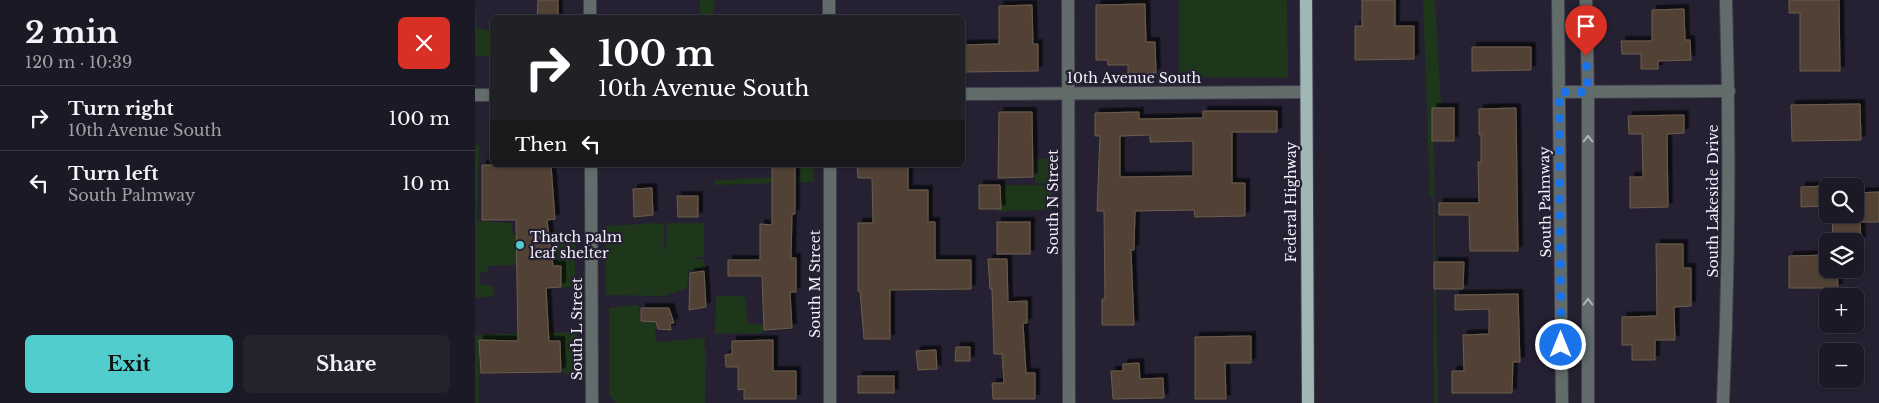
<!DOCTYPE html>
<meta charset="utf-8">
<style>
body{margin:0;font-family:"Libre Baskerville",serif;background:#25222e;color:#f1f3f6;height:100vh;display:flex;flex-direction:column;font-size:19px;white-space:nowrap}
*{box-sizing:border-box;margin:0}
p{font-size:16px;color:#a0a0a7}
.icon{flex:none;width:28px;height:28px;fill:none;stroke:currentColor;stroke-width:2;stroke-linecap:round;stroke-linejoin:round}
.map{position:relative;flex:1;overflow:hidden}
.sheet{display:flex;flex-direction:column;background:#1c1926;width:475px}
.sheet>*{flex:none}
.banner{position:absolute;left:15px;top:15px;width:475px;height:152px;border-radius:8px;box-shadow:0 1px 4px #0004,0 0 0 1px #3a3843;background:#202124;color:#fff;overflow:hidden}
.controls{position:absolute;left:1344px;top:178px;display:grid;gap:10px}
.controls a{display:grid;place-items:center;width:45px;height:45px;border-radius:8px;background:#1c1926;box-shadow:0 1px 4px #0004,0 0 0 1px #3a3843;font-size:25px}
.pin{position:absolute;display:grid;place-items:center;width:42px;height:42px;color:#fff;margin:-51px -21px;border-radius:50% 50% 50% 0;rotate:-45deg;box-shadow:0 0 5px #0007}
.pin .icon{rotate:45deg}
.me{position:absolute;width:55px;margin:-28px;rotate:0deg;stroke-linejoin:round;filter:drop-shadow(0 0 4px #0008)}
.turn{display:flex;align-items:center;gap:18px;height:105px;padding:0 25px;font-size:22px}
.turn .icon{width:65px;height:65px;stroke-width:2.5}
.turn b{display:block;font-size:35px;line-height:42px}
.then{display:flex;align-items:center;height:48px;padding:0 25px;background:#0003;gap:10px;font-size:19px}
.round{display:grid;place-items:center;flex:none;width:52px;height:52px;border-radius:8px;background:#25222e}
.headline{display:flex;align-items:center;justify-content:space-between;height:85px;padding:0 25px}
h1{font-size:30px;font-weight:700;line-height:38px}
.action{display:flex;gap:10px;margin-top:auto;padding:10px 25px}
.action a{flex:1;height:58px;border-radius:8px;background:#52cdcd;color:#111;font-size:20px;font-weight:700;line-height:58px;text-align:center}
.action a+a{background:#25222e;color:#f1f3f6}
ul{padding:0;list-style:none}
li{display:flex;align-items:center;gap:15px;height:65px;padding:0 25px;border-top:1px solid #3a3843}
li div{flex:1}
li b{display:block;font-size:19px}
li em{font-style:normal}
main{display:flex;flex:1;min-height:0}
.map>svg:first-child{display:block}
.green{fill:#1e371a}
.building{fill:#514334;stroke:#6c5d4d;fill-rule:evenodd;filter:url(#shadow)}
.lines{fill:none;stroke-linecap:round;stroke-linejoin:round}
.minor-casing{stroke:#423e4e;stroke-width:14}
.major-casing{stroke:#423e4e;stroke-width:14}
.minor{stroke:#626d6b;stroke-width:12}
.major{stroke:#a0b7b3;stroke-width:12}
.oneway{stroke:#b2b6bb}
.route{stroke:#1a73e8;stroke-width:9;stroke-dasharray:0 16.2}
.poi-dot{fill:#52cdcd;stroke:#252132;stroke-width:2}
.labels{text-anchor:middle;stroke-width:4.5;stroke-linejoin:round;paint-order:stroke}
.street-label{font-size:14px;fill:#f3f1fd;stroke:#252132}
.poi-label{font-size:14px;fill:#f3f1fd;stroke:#252132;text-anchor:start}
</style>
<main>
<section class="sheet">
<div class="headline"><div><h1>2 min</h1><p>120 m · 10:39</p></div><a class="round" style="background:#d93025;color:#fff"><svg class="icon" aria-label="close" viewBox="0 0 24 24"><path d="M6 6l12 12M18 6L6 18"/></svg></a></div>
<ul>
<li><svg class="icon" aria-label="right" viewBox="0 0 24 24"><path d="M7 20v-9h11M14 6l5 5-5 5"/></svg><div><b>Turn right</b><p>10th Avenue South</p></div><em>100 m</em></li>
<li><svg class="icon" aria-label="left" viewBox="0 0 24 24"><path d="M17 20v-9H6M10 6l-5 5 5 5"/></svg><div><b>Turn left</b><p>South Palmway</p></div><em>10 m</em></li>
</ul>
<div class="action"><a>Exit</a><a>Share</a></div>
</section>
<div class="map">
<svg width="1404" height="403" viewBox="0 0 1404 403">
<defs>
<filter id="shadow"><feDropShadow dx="4.5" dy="-4.5" stdDeviation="0" flood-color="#0009"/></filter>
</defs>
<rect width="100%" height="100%" fill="#252132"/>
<g class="green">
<path d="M0,0L2,29L17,30V56H0Z"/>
<rect x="225" y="0" width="14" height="17"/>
<path d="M704,0H812L813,78L711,77V80H704Z"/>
<path d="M948,0H960L966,106L958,110L963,403H959L958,197L955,196Z"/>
<path d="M4,145L2,221L36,223L38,235L52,234L76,259L77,243L84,242V232L100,234V287H86V266H50V260L41,261L42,265L12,266L13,272L5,273V284L19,287V296L0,298V320V146Z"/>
<path d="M577,158L576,183H560V159Z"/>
<path d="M325,165H339V182L239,185L240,180L325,177Z"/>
<path d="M535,185H577V209L522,212L526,186Z"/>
<path d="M181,223L189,224V250L191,249L192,223H229V257L214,258L229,260L231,269L214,270L212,288L190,296L131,295V226Z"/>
<path d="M241,296H268L271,299L273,324L288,325L289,333L240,334Z"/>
<path d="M164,305L165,322L180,321L181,342L230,338L229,349L150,351L231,349L230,403H141L134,394V308Z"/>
<path d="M102,332L103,374H88L87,339L5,340L4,403H0V335Z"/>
</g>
<g class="building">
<path d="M63,0H83V18H62Z"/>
<path d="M887,0H920V26H939V59L880,60V26H887Z"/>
<path d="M1314,0H1364L1365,71H1325V13H1314Z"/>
<path d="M670,4L671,42H680L681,73L653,74V65H633L632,60H621V5Z"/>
<path d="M557,5L558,44H563V71L488,72V45L524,44V6Z"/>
<path d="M1209,9L1210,40H1215L1216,60L1183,61V69H1166V54H1147L1146,41H1177V10Z"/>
<path d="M997,47H1056V70L997,71Z"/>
<path d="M1385,104L1386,140L1317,141L1316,105Z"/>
<rect x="957" y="108" width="22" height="33"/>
<path d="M1041,108L1043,251H995L994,215H964V203H1004L1003,162H1006V135H1004V109Z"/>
<path d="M728,111H802V132H757V183H770V216L720,217L719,210L660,211L659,250H656L659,325H627V299H630L629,211H622L625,136H620V113L664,112V119L728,118ZM675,135V142L718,141V176L645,177V136Z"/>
<path d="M524,112H557L558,177L523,178Z"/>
<path d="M1209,115V133L1192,134L1193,207L1155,208V177H1168L1167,134H1154L1153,116Z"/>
<path d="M7,165H76L80,219L72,220L78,266H86V287L71,288L74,341H85L86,372L6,373L4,340L43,341L41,220H7Z"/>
<path d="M297,165H320V214H317L316,258H321V292H315L317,328L289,330L287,276H253V260H285V224L297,225Z"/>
<path d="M382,165H433V190H453V222H460V260H496V289L415,290V339H389L385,291H383V223H398L397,178H383Z"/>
<path d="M504,185H525L526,209H504Z"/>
<path d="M1352,186V206L1326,207V187Z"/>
<path d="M177,188L178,215L159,217L158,189Z"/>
<path d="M1404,192V222H1385L1386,241H1358L1357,214H1380V193Z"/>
<path d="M202,196H223V217H203Z"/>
<rect x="522" y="222" width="33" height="32"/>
<path d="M1181,244H1208V268H1216V306L1199,307L1200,340H1180V360H1157V345H1147V317L1182,316Z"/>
<path d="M1352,255V269H1362L1363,288H1314V256Z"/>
<path d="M513,259H532L533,302L552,301V323H548L551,373H560V399H518L517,383H529L527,354H519L517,289H515Z"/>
<path d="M959,262H989L988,289H959Z"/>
<path d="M229,271L231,307L214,310L215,273Z"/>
<path d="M1043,294L1045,362H1038L1037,393H977V371H989L988,335L1014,334V309L980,310V295Z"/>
<path d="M166,308H194L199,323H195L196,330L183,329L181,322L166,321Z"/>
<path d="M776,336V363H750L751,399H720V337Z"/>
<path d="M298,340V371H321V399H269V389L263,390V367H251L250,355L257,354V341Z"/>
<path d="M481,347H495V361H480Z"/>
<path d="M461,350L462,369L443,370L441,351Z"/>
<path d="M664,363L665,379L688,378L689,398L638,399L636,371H648V364Z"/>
<rect x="383" y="376" width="36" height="17"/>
</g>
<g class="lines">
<g class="minor-casing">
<g id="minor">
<path d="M115,0V18"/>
<path d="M354,0V18"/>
<path d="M593,0L594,403"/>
<path d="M1083,0L1087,403"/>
<path d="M1111,0L1113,92V403"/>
<path d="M1084,92L1254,91"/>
<path d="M488,94L831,92"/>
<path d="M0,95H18"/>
<path d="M116,165L117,403"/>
<path d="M355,165V403"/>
<path d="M1248,403C1254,269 1255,135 1251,0"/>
</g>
</g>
<g class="major-casing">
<path id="major" d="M831,0L833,403"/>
</g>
<use href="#minor" class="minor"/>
<use href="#major" class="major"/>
</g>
<defs><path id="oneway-chevron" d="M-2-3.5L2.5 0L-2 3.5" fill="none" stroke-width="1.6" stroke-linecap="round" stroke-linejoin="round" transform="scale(1.25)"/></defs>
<g class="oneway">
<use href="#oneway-chevron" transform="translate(1113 139) rotate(-90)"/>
<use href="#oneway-chevron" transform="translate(1113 302) rotate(-90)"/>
</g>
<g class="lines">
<path class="route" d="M1086,345L1084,92H1113L1111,56"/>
</g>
<circle class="poi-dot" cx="45" cy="245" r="5"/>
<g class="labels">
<g class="street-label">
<text x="659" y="83">10th Avenue South</text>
<text transform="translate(1238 201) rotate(-90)" y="5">South Lakeside Drive</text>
<text transform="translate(578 202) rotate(-90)" y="5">South N Street</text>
<text transform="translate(816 202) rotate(-90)" y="5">Federal Highway</text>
<text transform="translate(1070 202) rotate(-91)" y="5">South Palmway</text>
<text transform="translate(340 284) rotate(-90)" y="5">South M Street</text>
<text transform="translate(102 329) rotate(-90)" y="5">South L Street</text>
</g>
<g class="poi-label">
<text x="55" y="242">Thatch palm<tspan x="55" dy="16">leaf shelter</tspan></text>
</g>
</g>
</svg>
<div class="controls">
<a><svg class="icon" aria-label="search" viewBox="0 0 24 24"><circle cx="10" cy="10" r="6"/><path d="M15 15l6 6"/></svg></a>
<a><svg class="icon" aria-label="layers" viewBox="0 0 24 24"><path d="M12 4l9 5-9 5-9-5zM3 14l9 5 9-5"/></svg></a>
<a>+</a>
<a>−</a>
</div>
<div class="pin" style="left:1111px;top:56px;background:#d93025"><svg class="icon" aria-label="arrive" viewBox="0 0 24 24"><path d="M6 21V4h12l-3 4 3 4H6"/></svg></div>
<svg class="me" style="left:1086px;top:345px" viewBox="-20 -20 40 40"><circle r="17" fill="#1a73e8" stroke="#fff" stroke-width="3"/><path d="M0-11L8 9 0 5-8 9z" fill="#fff"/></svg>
<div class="banner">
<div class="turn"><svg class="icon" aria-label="right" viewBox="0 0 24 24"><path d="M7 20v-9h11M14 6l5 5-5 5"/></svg><div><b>100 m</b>10th Avenue South</div></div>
<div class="then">Then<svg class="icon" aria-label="left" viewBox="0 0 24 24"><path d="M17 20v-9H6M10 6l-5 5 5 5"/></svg></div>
</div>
</div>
</main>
